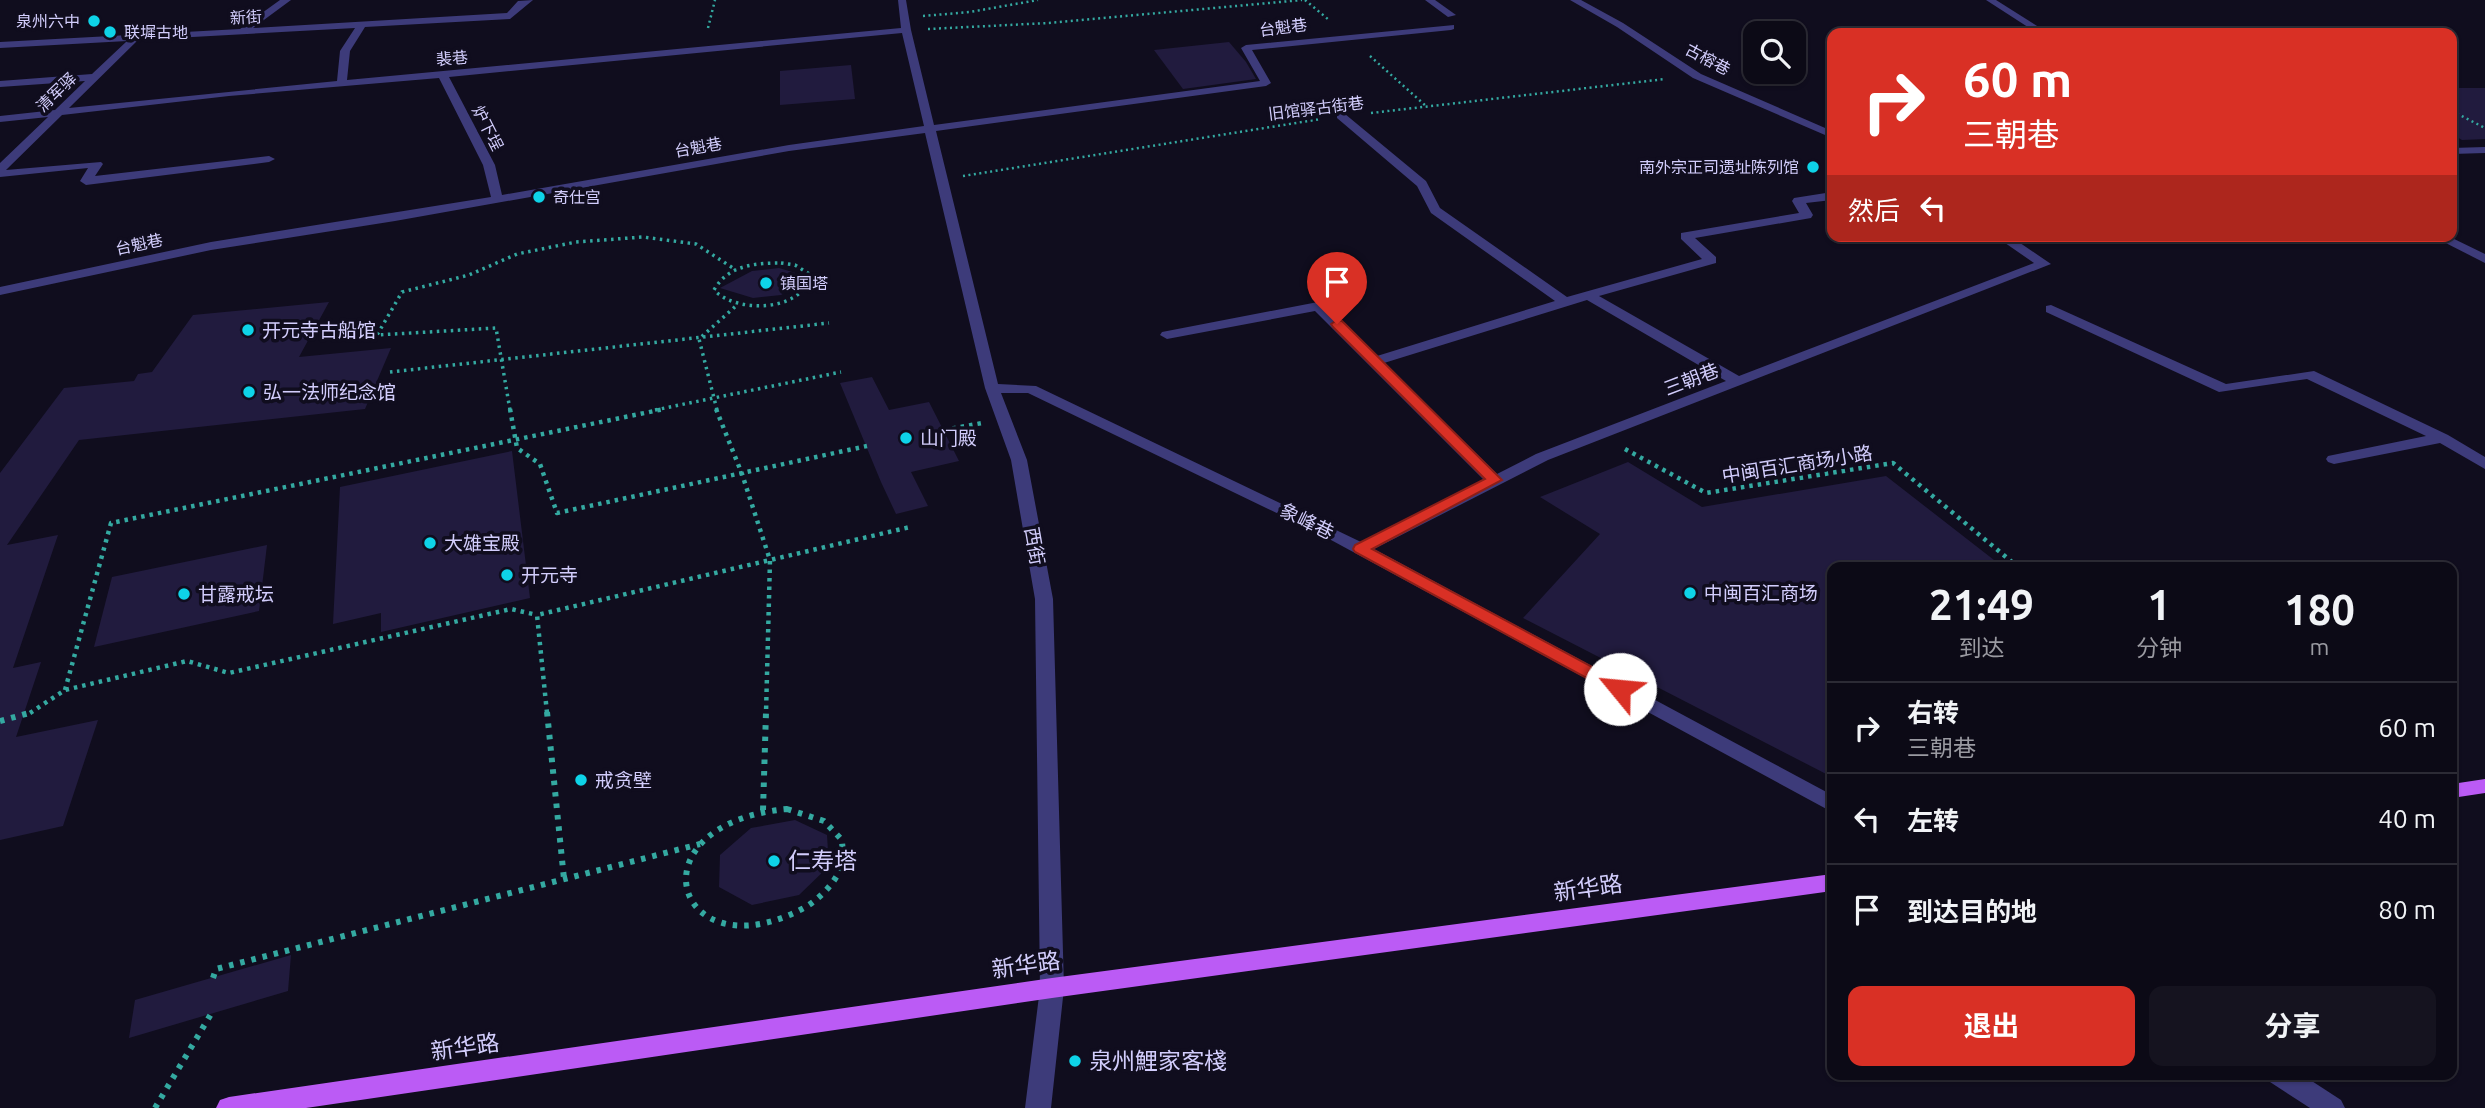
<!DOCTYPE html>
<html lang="zh">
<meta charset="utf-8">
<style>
body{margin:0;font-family:Ubuntu,"Noto Sans SC",sans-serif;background:#15131f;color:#f1f3f6;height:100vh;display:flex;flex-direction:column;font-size:26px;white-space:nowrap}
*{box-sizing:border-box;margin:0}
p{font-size:23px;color:#9a9aa1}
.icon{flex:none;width:38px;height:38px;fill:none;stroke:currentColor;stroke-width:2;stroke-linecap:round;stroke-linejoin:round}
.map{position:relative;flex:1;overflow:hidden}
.panel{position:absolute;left:1827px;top:562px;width:630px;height:518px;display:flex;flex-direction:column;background:#0c0a16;border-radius:14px;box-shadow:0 2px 5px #0004,0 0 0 2px #2c2b35}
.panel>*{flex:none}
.guide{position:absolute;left:1827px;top:28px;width:630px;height:214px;border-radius:14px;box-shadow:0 2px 5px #0004,0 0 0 2px #2c2b35;background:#d93025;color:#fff;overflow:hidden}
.tools{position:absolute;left:1743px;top:21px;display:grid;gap:14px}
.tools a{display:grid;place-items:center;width:63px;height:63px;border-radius:14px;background:#0c0a16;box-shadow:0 2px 5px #0004,0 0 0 2px #2c2b35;font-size:35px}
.pin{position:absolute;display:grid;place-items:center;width:60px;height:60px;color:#fff;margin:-72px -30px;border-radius:50% 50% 50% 0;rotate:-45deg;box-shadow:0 0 7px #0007}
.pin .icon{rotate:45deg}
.me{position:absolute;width:77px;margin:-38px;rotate:298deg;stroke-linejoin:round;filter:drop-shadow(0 0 5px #0008)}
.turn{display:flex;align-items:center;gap:24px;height:147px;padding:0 21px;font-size:32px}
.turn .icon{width:91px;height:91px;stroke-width:2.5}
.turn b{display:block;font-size:49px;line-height:60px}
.then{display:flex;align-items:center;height:66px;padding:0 21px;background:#0003;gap:14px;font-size:26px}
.eta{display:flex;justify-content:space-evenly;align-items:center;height:119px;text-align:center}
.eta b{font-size:42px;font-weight:700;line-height:49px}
.primary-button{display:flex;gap:14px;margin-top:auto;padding:14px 21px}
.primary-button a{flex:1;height:80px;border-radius:14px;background:#d93025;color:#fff;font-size:28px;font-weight:700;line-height:80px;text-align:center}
.primary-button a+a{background:#15131f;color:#f1f3f6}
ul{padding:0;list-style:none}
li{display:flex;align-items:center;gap:21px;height:91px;padding:0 21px;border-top:2px solid #2c2b35}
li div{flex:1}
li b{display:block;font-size:26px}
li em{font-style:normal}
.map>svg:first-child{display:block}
.building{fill:#211b3e}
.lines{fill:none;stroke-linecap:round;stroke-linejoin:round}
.path-far3{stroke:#34a9a1;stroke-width:2.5;stroke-dasharray:2 3.5;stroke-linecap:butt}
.path-far2{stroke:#34a9a1;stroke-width:3.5;stroke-dasharray:2.5 4.5;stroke-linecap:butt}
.path-far1{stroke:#34a9a1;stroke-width:4.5;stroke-dasharray:3.5 5;stroke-linecap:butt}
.path{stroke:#34a9a1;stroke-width:6;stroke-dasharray:4.5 7;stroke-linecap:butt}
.minor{fill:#3d3b7a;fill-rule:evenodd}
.major{fill:#bb5bf5;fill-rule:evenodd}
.route{fill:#d93025;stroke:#8d1f18;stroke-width:2}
.poi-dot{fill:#0ed3e8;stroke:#100d1e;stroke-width:2.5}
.labels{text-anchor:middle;stroke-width:7;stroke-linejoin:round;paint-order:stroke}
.far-street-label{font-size:16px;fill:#d2cdfc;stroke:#100d1e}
.far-poi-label{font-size:16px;fill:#d2cdfc;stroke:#100d1e;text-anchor:start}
.poi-label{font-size:19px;fill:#d2cdfc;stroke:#100d1e;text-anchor:start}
.street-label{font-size:19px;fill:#d2cdfc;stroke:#100d1e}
.near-poi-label{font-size:23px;fill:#d2cdfc;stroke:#100d1e;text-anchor:start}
.near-street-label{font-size:23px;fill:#d2cdfc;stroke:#100d1e}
</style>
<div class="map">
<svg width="2485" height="1108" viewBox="0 0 2485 1108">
<rect width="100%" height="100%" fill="#100d1e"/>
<g class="building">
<path d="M1229,42L1246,62L1256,79L1183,89L1154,50Z"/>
<path d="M851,65L855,99L780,105V71Z"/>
<path d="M2452,88H2485V139L2462,140L2452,134Z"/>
<path d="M779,268L812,278L781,295L753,298L720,288L752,271Z"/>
<path d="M329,302L299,357L391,348L365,409L79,440L7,545L58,535L13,668L41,662L16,737L98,720L63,826L0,840V473L64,388L134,381L138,374L152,372L193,315Z"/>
<path d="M872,377L889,410L929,402L959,461L911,472L928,506L896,514L881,482L840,383Z"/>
<path d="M512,451L530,598L381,632V613L333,624L340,487Z"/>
<path d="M1628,462L1702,507L1886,476L2003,567H1832V777L1523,618L1600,534L1540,497Z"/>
<path d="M267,545L259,611L94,647L112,577Z"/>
<path d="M795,820L827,835L829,866L799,895L752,905L719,887L720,855L751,828Z"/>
<path d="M291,955L288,991L129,1038L135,1000Z"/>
</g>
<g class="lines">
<g class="path-far3">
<path d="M1305,0L1329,20"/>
<path d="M923,16L970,12L1038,0"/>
<path d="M708,28L715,0"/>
<path d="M928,29L1049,23L1302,0"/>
<path d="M1370,56L1426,106"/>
<path d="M2452,111L2485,128"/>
<path d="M1371,113L1665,79"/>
<path d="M963,176L1321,119"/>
</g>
<g class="path-far2">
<path d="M781,263L795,265L811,275C802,312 737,314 714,290C728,265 755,263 781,263Z"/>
<path d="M390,372L829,323"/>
<path d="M510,410L496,328L377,335L402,292L469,275L517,254L576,242L643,237L696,244L736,270"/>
<path d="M655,410L841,372"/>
<path d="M717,410L699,339L737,305"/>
</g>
<g class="path-far1">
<path d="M510,409L517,448L540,464L557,513L867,446"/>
<path d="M716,409L742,474L770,560L766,713"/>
<path d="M944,430L982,423"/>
<path d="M1625,449L1706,493L1893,463L2018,567"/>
<path d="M65,690L111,523L664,409"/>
<path d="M30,713L65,690L187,661L229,673L511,609L537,615"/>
<path d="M547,713L537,615L910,527"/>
</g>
<g class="path">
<path d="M547,712L564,879"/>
<path d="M0,721L33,712"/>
<path d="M787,809L824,821L842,840C842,846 844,855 843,861C839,880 818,901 802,909C675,975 628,824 787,809Z"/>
<path d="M763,810L766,712"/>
<path d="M213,978L216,969L700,844"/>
<path d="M155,1108L211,1014"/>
</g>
<g class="minor">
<path d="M280,0H291L253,28L507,13L518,1L533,0L510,19L365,27L350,51L347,80L901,28L898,0H906L911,30L934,125L1260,81L1241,48L1246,45L1454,25V29L1451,30L1252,50L1271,83L1266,86L936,131L998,384L1036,386L1361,542L1484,480L1315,311L1167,339L1160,335L1162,332L1318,302L1323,303L1377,356L1555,301L1431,213L1417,186L1337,118V114H1345L1426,181L1440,208L1567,297L1702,259L1681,239V233L1799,213L1792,201L1794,198L1832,192V200L1806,203L1813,215L1811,218L1695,238L1716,257V263L1599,296L1739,376L2034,263L1995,236H2010L2051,264L1548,460L1374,549L1832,795V812L1320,534L1028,393H1001L1027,460L1053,599L1064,988L1051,1108H1025L1040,988L1035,599L1011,460L985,388L925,133L789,151L395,221L211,250L0,295V287L211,242L491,197L483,165L439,78L229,96L62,115L6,170L101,162L103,164L95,176L269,156L275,159L269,162L86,185L80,181L88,168L0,177V163L48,117L0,122V116L55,110L85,81L0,87V81L92,74L127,41L0,48V42L240,29ZM355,28L340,51L337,81L69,108L138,40ZM902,33L924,126L789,145L502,195L495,165L449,77ZM1587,300L1726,381L1536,454L1497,474L1384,363Z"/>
<path d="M1425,0H1435L1456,15L1448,17Z"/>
<path d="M1570,0H1581L1623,23L1701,74L1832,131V138L1693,78L1617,27Z"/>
<path d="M1986,0H1996L2048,33H2037Z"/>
<path d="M2485,147V153L2452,154V148Z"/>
<path d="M2432,236H2448L2485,254V263Z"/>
<path d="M2051,305L2226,384L2314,371L2448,435L2485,457V469L2440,443L2334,464L2328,462L2326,459L2328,456L2426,436L2307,379L2219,392L2046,312V306Z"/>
<path d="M2266,1074H2301L2341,1100L2345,1108H2310L2270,1082Z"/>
</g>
<g class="major">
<path d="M2485,779V793L2452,798V784Z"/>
<path d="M1832,874V891L1052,998L306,1108H216L220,1100L229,1097L1052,978Z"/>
</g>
</g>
<path class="route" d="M1337,320L1342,321L1502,480L1372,549L1626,685L1629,689L1626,693H1614L1355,552L1353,549L1355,545L1485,479L1333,327L1331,324Z"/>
<g class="poi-dot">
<circle cx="94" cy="21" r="7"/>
<circle cx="110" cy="32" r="7"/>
<circle cx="1813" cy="167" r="7"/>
<circle cx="539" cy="197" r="7"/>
<circle cx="766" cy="283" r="7"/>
<circle cx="248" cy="330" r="7"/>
<circle cx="249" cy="392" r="7"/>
<circle cx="906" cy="438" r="7"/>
<circle cx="430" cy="543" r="7"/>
<circle cx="507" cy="575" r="7"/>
<circle cx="1690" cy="593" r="7"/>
<circle cx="184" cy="594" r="7"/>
<circle cx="581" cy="780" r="7"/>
<circle cx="774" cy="861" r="7"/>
<circle cx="1075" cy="1061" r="7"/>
</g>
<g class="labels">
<g class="far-street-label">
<text transform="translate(246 17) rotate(-3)" y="6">新街</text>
<text transform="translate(1283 27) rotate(-7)" y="6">台魁巷</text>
<text transform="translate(452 58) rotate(-5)" y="6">裴巷</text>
<text transform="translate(1708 59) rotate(28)" y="6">古榕巷</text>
<text transform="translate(56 92) rotate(-44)" y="6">清军驿</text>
<text transform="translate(1316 108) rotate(-7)" y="6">旧馆驿古街巷</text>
<text transform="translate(488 128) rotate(63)" y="6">炉下埕</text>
<text transform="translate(698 147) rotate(-10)" y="6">台魁巷</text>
<text transform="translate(139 244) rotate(-12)" y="6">台魁巷</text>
</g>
<g class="far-poi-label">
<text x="80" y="27" text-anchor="end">泉州六中</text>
<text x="124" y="38">联墀古地</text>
<text x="1799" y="173" text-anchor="end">南外宗正司遗址陈列馆</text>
<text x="553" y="203">奇仕宫</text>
<text x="780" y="289">镇国塔</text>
</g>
<g class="poi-label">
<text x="262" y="337">开元寺古船馆</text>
<text x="263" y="399">弘一法师纪念馆</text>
<text x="920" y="445">山门殿</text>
<text x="444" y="550">大雄宝殿</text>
<text x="521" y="582">开元寺</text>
<text x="1704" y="600">中闽百汇商场</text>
<text x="198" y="601">甘露戒坛</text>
<text x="595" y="787">戒贪壁</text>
</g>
<g class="street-label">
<text transform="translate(1691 379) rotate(-21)" y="7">三朝巷</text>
<text transform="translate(1797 464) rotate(-9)" y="7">中闽百汇商场小路</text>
<text transform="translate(1307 521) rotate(26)" y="7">象峰巷</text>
<text transform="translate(1035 546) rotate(80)" y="7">西街</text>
</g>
<g class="near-poi-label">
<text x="788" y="869">仁寿塔</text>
<text x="1089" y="1069">泉州鯉家客棧</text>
</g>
<g class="near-street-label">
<text transform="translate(1588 888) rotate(-8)" y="8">新华路</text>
<text transform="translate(1026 965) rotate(-8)" y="8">新华路</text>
<text transform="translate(465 1047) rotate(-8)" y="8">新华路</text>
</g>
</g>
</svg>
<div class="tools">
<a><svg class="icon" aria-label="search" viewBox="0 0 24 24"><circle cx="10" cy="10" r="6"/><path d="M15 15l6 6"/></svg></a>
</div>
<div class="pin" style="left:1337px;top:324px;background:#d93025"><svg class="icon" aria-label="arrive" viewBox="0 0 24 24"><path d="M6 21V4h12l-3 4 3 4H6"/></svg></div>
<svg class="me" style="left:1620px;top:689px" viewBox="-20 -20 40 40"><circle r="19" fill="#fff"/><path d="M0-13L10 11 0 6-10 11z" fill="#d93025"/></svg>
<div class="guide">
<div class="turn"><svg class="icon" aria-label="right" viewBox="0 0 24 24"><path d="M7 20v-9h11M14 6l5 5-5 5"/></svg><div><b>60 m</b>三朝巷</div></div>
<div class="then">然后<svg class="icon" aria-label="left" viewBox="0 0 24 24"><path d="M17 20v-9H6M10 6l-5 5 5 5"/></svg></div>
</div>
<section class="panel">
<div class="eta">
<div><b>21:49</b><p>到达</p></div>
<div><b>1</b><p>分钟</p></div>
<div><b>180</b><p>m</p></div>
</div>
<ul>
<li><svg class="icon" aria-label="right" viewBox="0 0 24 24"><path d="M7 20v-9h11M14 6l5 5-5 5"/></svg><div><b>右转</b><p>三朝巷</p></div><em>60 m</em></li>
<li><svg class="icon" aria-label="left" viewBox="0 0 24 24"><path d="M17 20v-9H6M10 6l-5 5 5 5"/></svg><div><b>左转</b></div><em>40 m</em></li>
<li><svg class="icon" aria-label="arrive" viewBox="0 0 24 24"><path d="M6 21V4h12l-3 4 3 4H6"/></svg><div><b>到达目的地</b></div><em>80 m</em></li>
</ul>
<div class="primary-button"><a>退出</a><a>分享</a></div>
</section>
</div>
